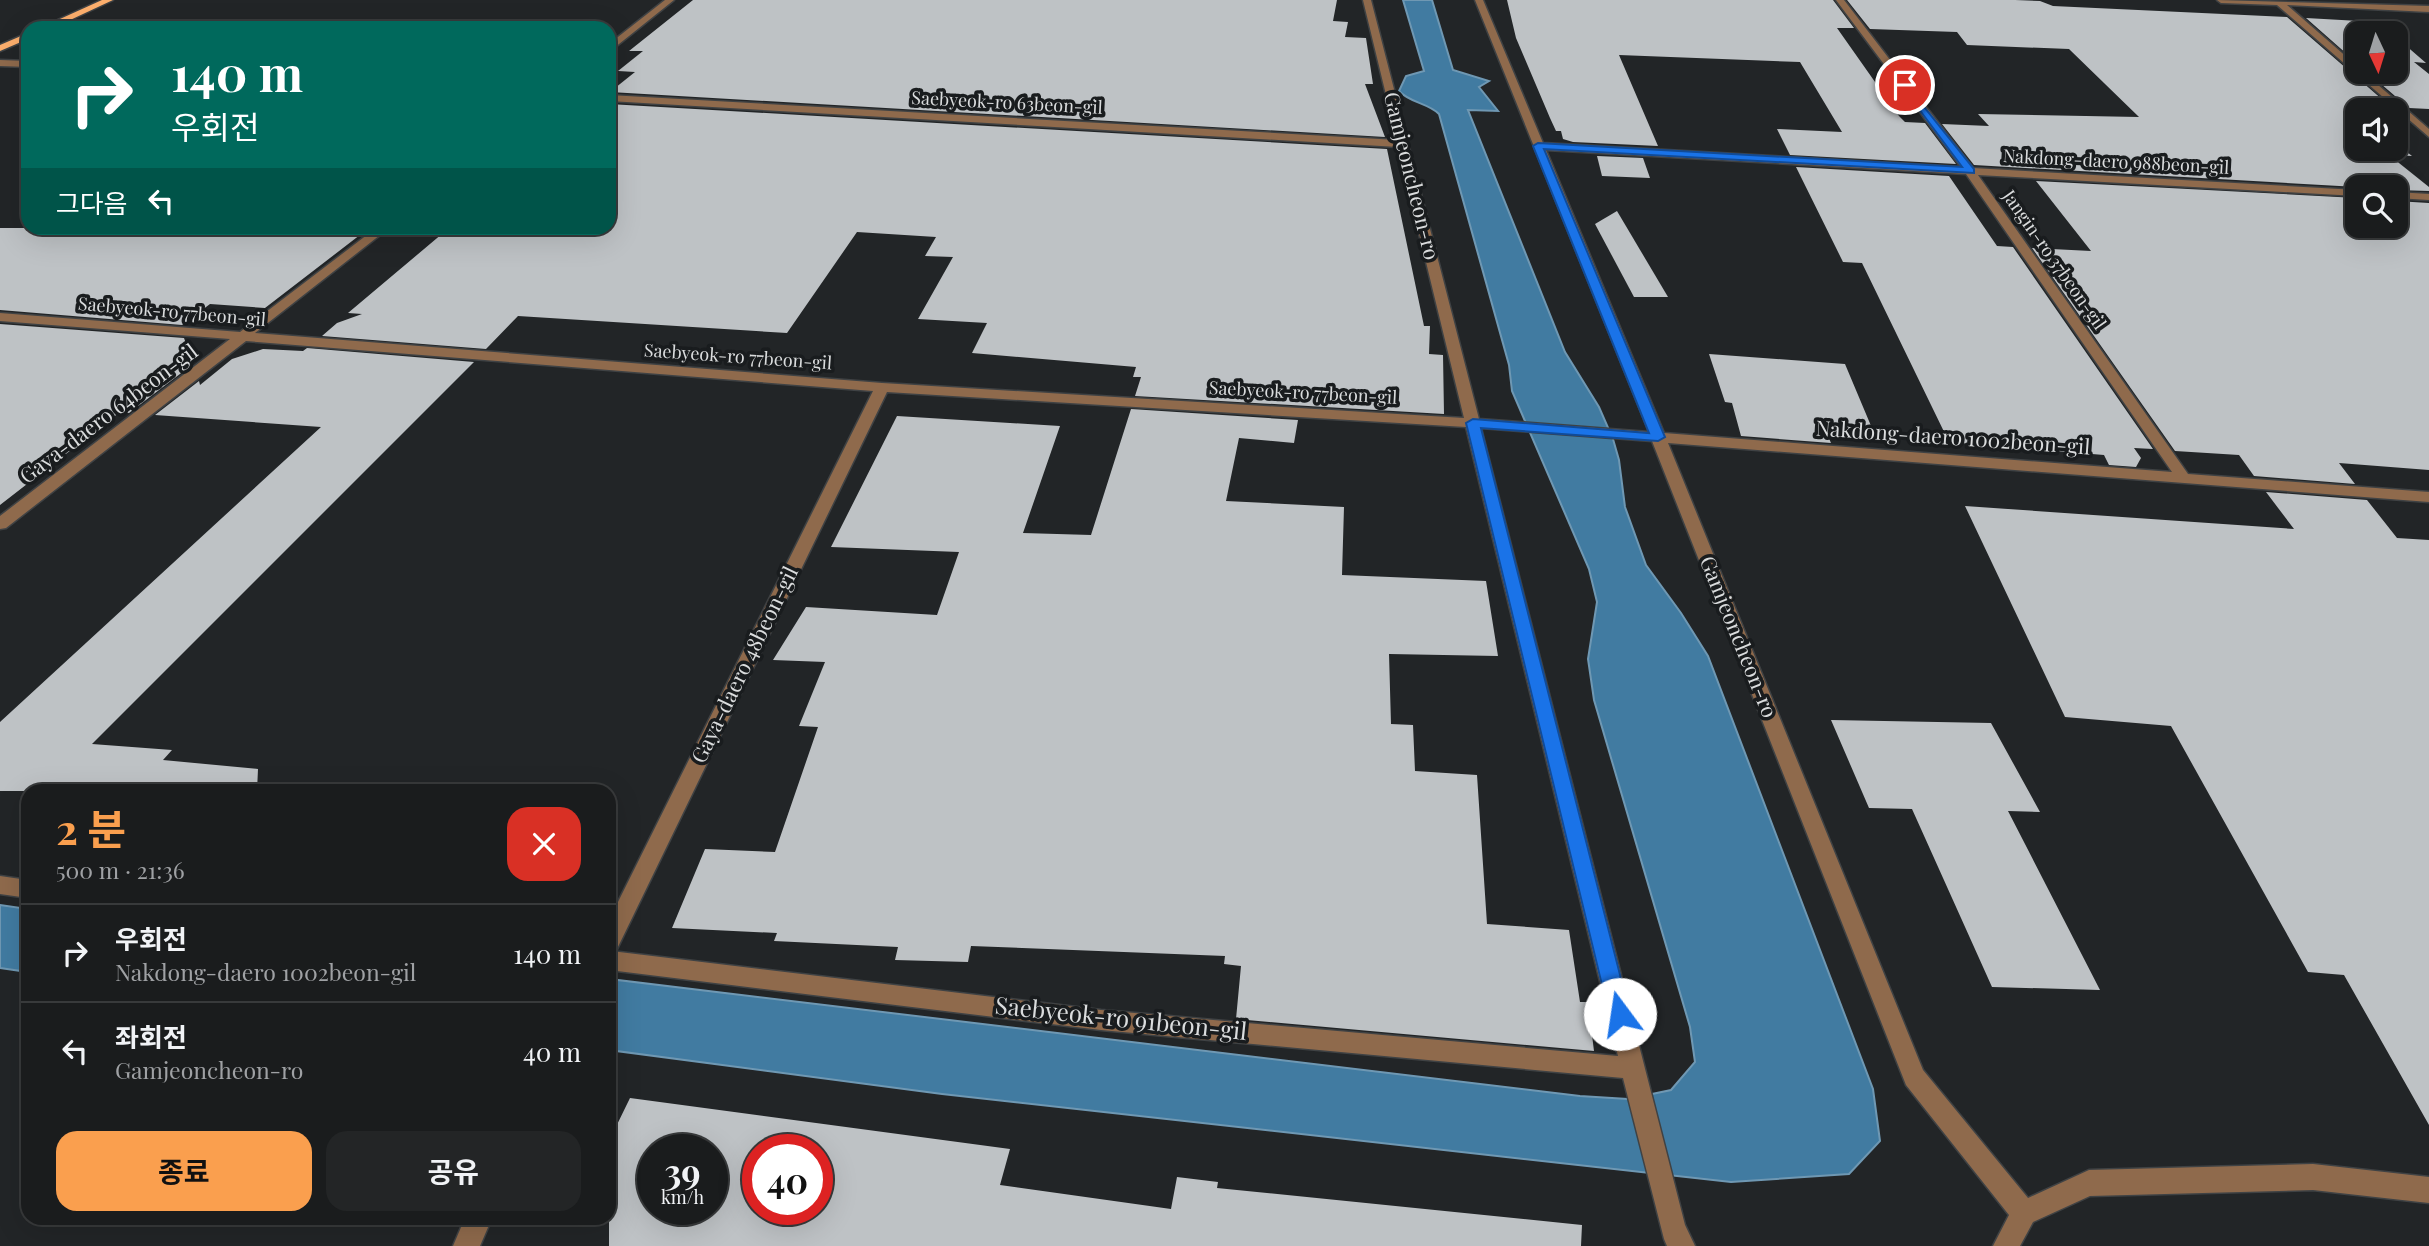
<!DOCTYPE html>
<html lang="ko">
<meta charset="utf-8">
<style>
body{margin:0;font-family:"Playfair Display","Noto Sans KR",serif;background:#232526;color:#f1f3f6;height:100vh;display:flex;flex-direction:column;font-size:26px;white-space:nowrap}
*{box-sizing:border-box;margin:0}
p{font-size:23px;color:#9fa1a4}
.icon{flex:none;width:38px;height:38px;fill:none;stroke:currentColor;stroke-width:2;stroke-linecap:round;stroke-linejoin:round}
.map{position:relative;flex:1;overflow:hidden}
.side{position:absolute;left:21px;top:784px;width:595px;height:441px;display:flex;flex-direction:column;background:#1a1c1d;border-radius:21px;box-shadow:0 7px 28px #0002,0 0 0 2px #383a3b}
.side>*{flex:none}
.hud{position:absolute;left:21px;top:21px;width:595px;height:214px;border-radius:21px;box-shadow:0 7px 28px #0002,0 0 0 2px #383a3b;background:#00695c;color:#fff;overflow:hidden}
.needle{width:46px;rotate:176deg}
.controls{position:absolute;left:2345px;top:21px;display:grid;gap:14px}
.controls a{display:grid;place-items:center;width:63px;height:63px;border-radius:14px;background:#1a1c1d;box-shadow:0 7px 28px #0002,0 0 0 2px #383a3b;font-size:35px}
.speed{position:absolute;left:637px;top:1134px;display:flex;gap:14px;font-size:35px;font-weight:700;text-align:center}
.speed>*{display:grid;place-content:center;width:91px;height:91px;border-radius:50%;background:#1a1c1d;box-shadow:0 7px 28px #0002,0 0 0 2px #383a3b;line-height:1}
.speed small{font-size:18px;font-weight:400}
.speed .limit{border:10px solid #d22;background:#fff;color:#111}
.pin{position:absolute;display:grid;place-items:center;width:60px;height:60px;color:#fff;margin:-30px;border:4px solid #fff;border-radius:50%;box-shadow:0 2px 7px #0007}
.me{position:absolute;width:77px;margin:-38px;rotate:346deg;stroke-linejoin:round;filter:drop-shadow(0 0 5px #0008)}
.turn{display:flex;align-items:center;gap:24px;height:147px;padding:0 35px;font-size:32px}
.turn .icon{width:91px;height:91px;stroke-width:2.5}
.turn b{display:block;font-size:49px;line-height:60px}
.then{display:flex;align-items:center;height:66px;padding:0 35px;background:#0003;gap:14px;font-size:26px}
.round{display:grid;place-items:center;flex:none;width:74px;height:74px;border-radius:21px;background:#232526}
.overview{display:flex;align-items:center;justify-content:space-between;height:119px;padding:0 35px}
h1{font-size:42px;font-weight:700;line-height:52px;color:#fa9f4e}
.cta{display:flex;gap:14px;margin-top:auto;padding:14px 35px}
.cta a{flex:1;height:80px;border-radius:21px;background:#fa9f4e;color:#111;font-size:28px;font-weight:700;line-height:80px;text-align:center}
.cta a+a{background:#232526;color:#f1f3f6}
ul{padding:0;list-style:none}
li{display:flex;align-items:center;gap:21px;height:98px;padding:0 35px;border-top:2px solid #383a3b}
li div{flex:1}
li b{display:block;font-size:26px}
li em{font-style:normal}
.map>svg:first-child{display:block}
.water{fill:#417ba1;stroke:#6f98b3;stroke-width:2}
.building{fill:#bec2c5;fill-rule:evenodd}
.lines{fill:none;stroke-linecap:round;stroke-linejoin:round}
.minor-casing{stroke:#3f4244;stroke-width:3}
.major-casing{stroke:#3f4244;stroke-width:3}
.minor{fill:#8f6a4c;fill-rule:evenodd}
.major{fill:#fcaf6d;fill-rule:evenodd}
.route{fill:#1a73e8;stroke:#114b97;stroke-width:2}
.labels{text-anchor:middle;stroke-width:7;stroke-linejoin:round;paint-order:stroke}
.far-street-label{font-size:18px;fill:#dadcdd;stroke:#191c1e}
.street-label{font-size:21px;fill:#dadcdd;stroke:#191c1e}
.near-street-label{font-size:24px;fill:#dadcdd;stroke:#191c1e}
</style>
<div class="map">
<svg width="2429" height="1246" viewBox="0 0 2429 1246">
<rect width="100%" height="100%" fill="#222527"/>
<g class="water">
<path d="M1403,0H1432L1453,70L1489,81L1479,87L1498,111L1468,110L1565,352L1599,407L1613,439L1619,460L1625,507L1646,565L1681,613L1708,656L1873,1089L1880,1141L1849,1174L1731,1182L942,1094L609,1050V979L1580,1096L1628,1099L1671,1090L1695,1062L1690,1027L1594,700L1588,659L1597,602L1589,569L1512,391L1509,365L1439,114C1428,103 1410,103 1399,91L1406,76L1424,71Z"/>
<path d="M0,905L28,909V972L0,968Z"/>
</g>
<g class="building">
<path d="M693,0H1337L1333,21L1348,22L1345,37L1366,38L1373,84H1365L1385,137L610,92L635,72L618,71L643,51H629Z"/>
<path d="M1507,0H1833L1854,28H1837L1899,116L1905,122L1925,123L1956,164L1790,155L1777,129L1842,132L1800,62L1619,55L1658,146L1573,142L1563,139L1561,131H1556L1550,118L1516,38Z"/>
<path d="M1847,0H2015L2040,1L2053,6L2287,17L2391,107L2347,106L2357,114V149H2396V143L2412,156L2389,155L2429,187V191L2396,190V187H2357L1974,165L1942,124L1989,126L1978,114L2139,117L2069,49L1967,45L1957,32L1870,29Z"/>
<path d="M2306,18L2377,22L2391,33H2357V63Z"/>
<path d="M2396,37L2426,63L2414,62L2429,74V109L2409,108L2367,72H2396Z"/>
<path d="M609,104L1387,149L1424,326H1430L1429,354L1443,355L1444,414L1135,396L1141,377H1133L1136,367L972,353L987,323L918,319L953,257L925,256L936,237L857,232L787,333L518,316L486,349L322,336L337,323L362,314L348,313L449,228H609Z"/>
<path d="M1597,156L1643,158L1650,178L1602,176Z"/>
<path d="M1796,167L1949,176L1997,246L2013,247L2153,449L2134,448L2141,458L2136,467L2109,465L2104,455L1949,442L1862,263L1843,262Z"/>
<path d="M2036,181L2357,198V226H2396V201L2429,203V470L2339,463L2355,484L2254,476L2239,455L2175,451L2032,248L2091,251Z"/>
<path d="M1617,211L1668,297H1634L1595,224Z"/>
<path d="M0,228H369L265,308L210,304L182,325L0,310Z"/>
<path d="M0,324L184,338L193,364L129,413L120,412L0,505Z"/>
<path d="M307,348L474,362L92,744L172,750L163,760L258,769L257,791H0V722L321,427L155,415L199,381L200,385L232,359L263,349L303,351Z"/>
<path d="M1709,354L1845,364L1874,433L1825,429L1831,443L1741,436L1732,403L1725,402Z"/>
<path d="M1131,409L1298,420L1294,443L1239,438L1226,501L1344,507L1342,575L1486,581L1498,656L1389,654L1391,724L1413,725L1415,771L1477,775L1487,924L1569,930L1580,1002H1588L1594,1051L1236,1019L1241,966L1224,964L1225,956L971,946L968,962L895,960L898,947L774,941L777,933L672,928L705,849L775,852L818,727L799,726L825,662L773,660L806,607L937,615L959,552L831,547L897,416L1060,426L1023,533L1091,535Z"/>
<path d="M2266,492L2367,500L2397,538L2429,540V1125L2344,975L2308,972L2171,726L2065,717L1965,506L2294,529Z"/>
<path d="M1831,720L1991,723L2040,812L2008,811L2100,990L1992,987L1912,809L1869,808Z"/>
<path d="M630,1098L1010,1149L1000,1185L1171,1209L1177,1177L1218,1182L1217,1188L1582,1225L1581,1246H609V1141ZM653,1150H712V1209H653ZM758,1150H817V1209H758Z"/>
</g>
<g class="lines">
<g class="minor-casing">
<g id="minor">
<path d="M665,0H674L609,52V44Z"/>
<path d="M1363,0H1371L1479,419L1649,432L1475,0H1483L1543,143L1961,167L1836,0H1844L1973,168L2357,190V196L1978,175L2188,474L2429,492V502L1668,443L1923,1070L2028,1198L2089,1170L2313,1164L2429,1177V1203L2313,1190L2090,1196L2033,1222L2020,1246H1993L2009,1215L1906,1085L1652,441L1481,428L1685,1225L1695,1246H1667L1664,1239L1623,1078L1101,1030L609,970V920L873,391L246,341L6,528L0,529V516L230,339L0,321V313L240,332L376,228H389L255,333L882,383L1464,418L1398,147L609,101V95L1397,140ZM1546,150L1966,174L2172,472L1664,433ZM887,392L1466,427L1618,1056L1101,1010L611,951L617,949Z"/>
<path d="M2217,0L2429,6V12L2287,5L2357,66V72H2363L2429,129V137L2277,5L2221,3Z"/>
<path d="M0,60L28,61V67L0,66Z"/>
<path d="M2396,192L2429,194V200L2396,198Z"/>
<path d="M0,876L28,880V898L0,894Z"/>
<path d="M465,1218H492L480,1246H453Z"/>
</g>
</g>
<g class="major-casing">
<g id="major">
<path d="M102,0H113L53,28H40Z"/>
<path d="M28,33V39L0,51V45Z"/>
</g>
</g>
<use href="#minor" class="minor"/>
<use href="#major" class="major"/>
</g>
<path class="route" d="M1905,83L1974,169V173L1544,149L1665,437L1658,441L1481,428L1630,1014L1627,1021L1620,1024L1613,1021L1609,1014L1466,423L1473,419L1649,433L1533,146L1538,143L1962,167L1901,85Z"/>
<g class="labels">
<g class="far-street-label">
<text transform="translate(1007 103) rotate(3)" y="6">Saebyeok-ro 63beon-gil</text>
<text transform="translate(2116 162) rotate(3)" y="6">Nakdong-daero 988beon-gil</text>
<text transform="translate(2054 260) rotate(55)" y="6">Jangin-ro 37beon-gil</text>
<text transform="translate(172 312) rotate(5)" y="6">Saebyeok-ro 77beon-gil</text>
<text transform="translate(738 357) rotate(4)" y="6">Saebyeok-ro 77beon-gil</text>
<text transform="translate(1303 393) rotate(3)" y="6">Saebyeok-ro 77beon-gil</text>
</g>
<g class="street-label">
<text transform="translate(1411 176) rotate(76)" y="7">Gamjeoncheon-ro</text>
<text transform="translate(109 414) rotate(-37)" y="7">Gaya-daero 64beon-gil</text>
<text transform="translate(1953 438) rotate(4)" y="7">Nakdong-daero 1002beon-gil</text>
<text transform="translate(1738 637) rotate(68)" y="7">Gamjeoncheon-ro</text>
<text transform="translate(745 665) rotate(-64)" y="7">Gaya-daero 48beon-gil</text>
</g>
<g class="near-street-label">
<text transform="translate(1121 1019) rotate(6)" y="8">Saebyeok-ro 91beon-gil</text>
</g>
</g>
</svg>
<div class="controls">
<a><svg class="needle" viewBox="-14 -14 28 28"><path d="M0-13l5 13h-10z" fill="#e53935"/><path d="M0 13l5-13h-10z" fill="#9fa1a4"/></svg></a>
<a><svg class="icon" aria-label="sound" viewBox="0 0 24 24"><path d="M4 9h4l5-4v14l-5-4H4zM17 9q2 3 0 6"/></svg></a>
<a><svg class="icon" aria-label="search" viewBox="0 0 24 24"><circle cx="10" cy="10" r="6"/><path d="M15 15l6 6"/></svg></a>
</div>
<div class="speed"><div>39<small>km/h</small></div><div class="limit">40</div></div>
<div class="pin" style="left:1905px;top:85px;background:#d93025"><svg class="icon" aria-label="arrive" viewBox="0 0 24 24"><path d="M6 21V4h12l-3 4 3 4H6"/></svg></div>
<svg class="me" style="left:1620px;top:1014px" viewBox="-20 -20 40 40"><circle r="19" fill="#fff"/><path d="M0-13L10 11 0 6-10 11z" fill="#1a73e8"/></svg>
<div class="hud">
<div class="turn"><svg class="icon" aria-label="right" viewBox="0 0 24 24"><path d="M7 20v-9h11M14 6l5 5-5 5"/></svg><div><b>140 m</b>우회전</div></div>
<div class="then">그다음<svg class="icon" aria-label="left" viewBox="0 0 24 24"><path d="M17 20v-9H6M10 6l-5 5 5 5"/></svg></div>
</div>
<section class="side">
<div class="overview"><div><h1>2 분</h1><p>500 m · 21:36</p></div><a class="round" style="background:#d93025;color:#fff"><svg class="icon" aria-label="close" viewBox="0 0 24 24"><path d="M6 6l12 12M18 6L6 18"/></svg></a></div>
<ul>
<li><svg class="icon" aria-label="right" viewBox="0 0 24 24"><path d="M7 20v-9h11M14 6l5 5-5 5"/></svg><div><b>우회전</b><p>Nakdong-daero 1002beon-gil</p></div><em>140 m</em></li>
<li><svg class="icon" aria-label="left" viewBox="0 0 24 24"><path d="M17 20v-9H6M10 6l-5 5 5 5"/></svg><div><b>좌회전</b><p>Gamjeoncheon-ro</p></div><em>40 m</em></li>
</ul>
<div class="cta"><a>종료</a><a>공유</a></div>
</section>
</div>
